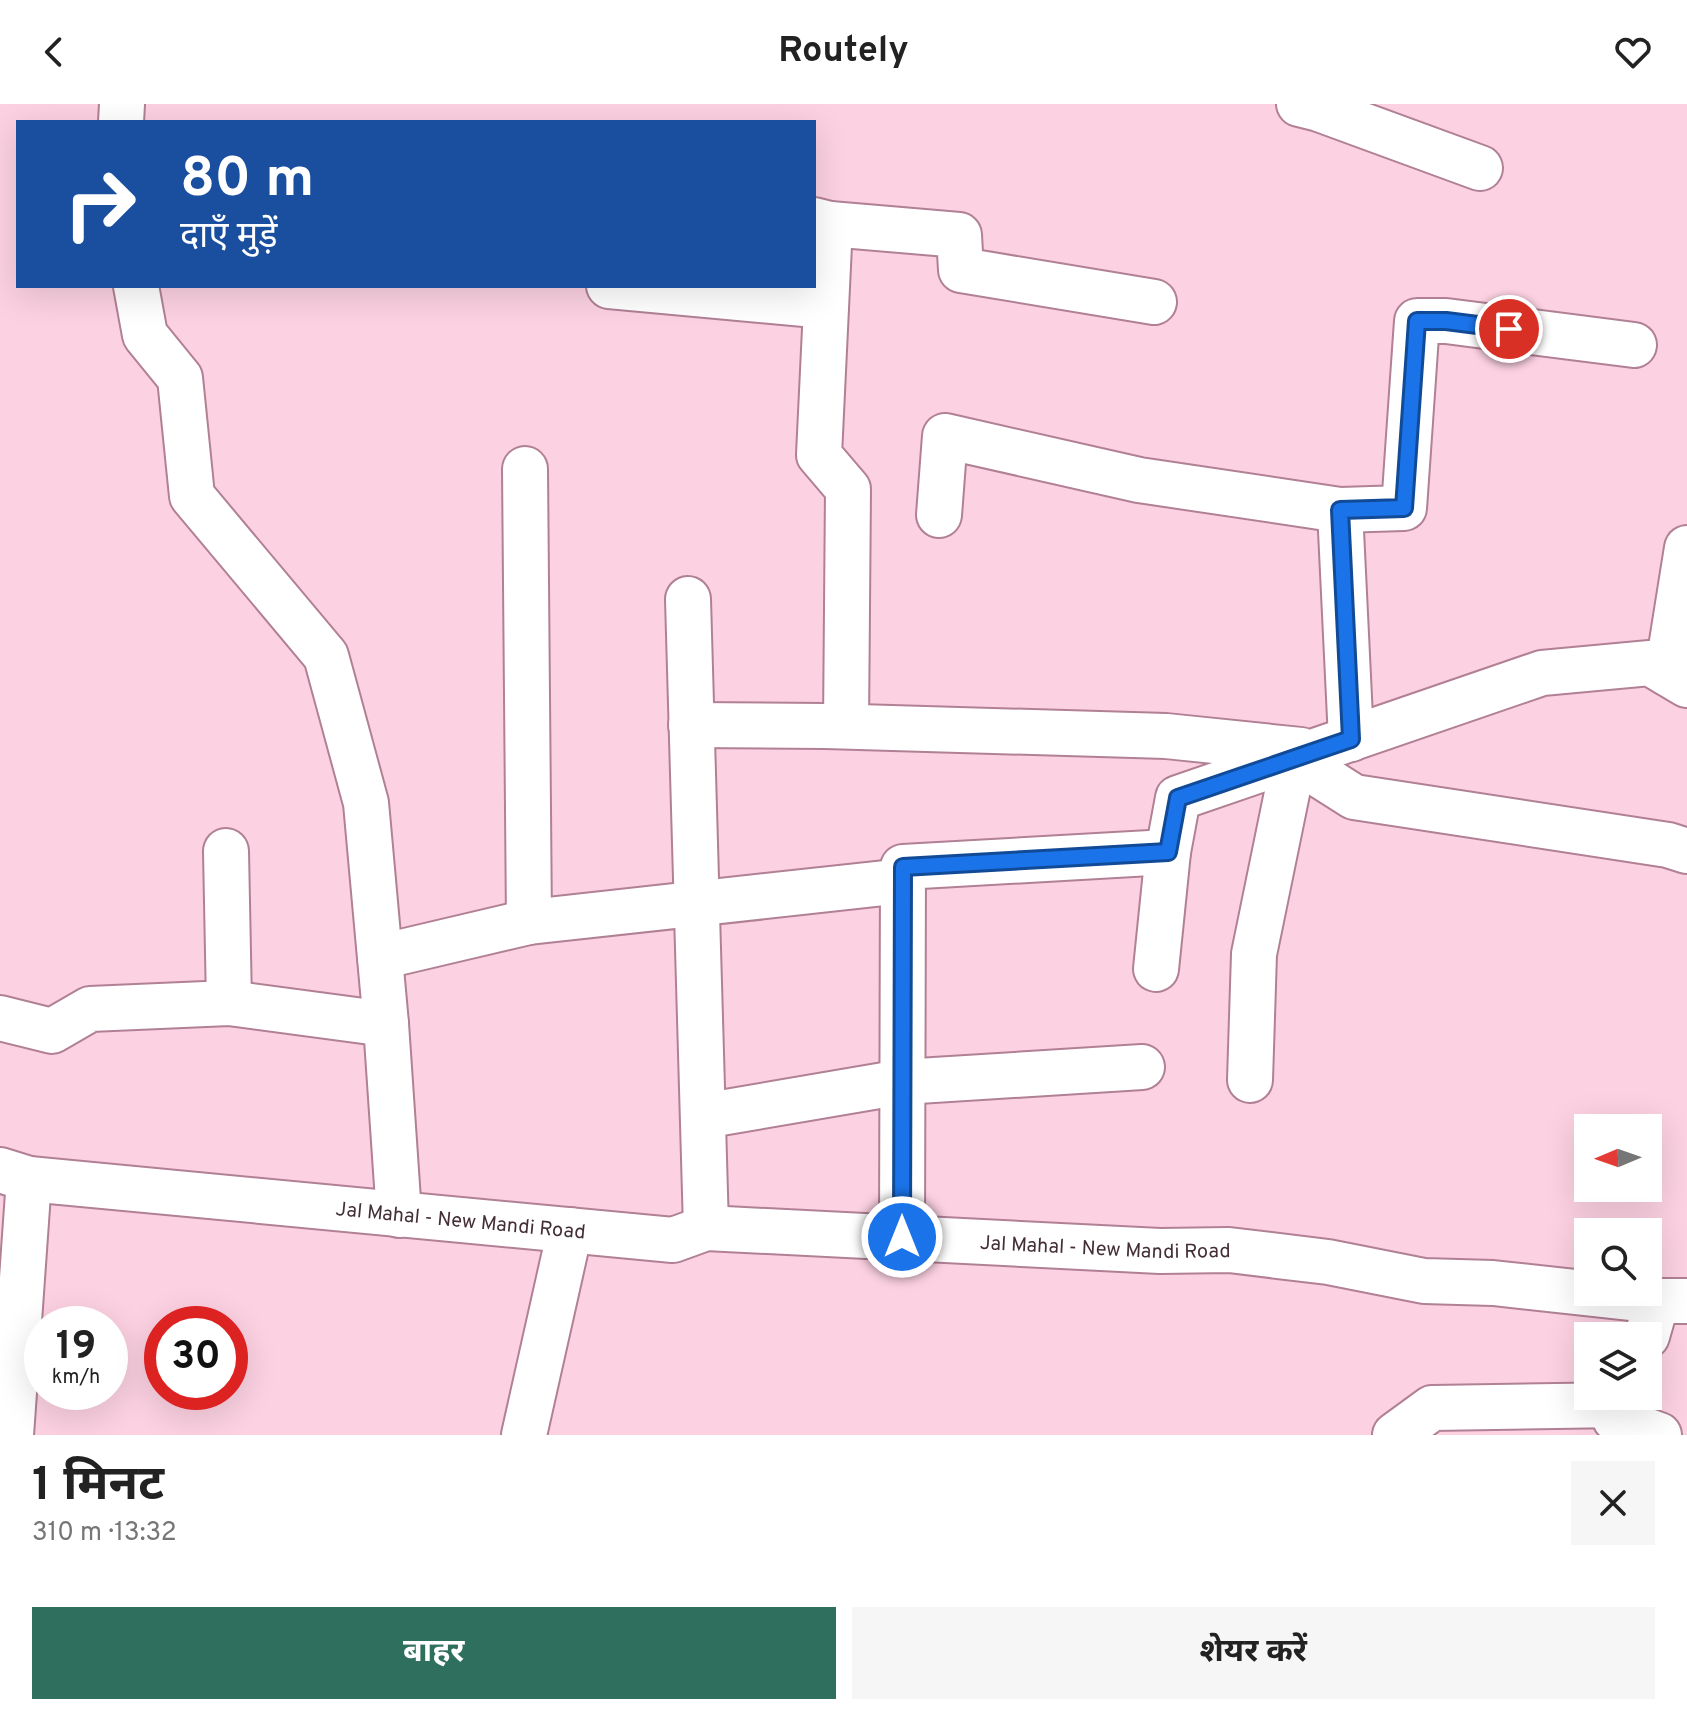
<!DOCTYPE html>
<html lang="hi">
<meta charset="utf-8">
<style>
body{margin:0;font-family:Overpass,"Noto Sans Devanagari",sans-serif;background:#f6f6f6;color:#222;height:100vh;display:flex;flex-direction:column;font-size:30px;white-space:nowrap}
*{box-sizing:border-box;margin:0}
p{font-size:26px;color:#767676}
.icon{flex:none;width:44px;height:44px;fill:none;stroke:currentColor;stroke-width:2;stroke-linecap:round;stroke-linejoin:round}
.map{position:relative;height:1331px;overflow:hidden}
.details{display:flex;flex-direction:column;background:#fff;flex:1}
.details>*{flex:none}
.banner{position:absolute;left:16px;top:16px;width:800px;height:168px;border-radius:0px;box-shadow:0 8px 32px #0002;background:#1a4fa0;color:#fff;overflow:hidden}
.needle{width:52px;rotate:268deg}
.buttons{position:absolute;left:1574px;top:1010px;display:grid;gap:16px}
.buttons a{display:grid;place-items:center;width:88px;height:88px;border-radius:0px;background:#fff;box-shadow:0 8px 32px #0002;font-size:40px}
.speed{position:absolute;left:24px;top:1202px;display:flex;gap:16px;font-size:40px;font-weight:700;text-align:center}
.speed>*{display:grid;place-content:center;width:104px;height:104px;border-radius:50%;background:#fff;box-shadow:0 8px 32px #0002;line-height:1}
.speed small{font-size:20px;font-weight:400}
.speed .limit{border:12px solid #d22;background:#fff;color:#111}
.pin{position:absolute;display:grid;place-items:center;width:68px;height:68px;color:#fff;margin:-34px;border:4px solid #fff;border-radius:50%;box-shadow:0 2px 8px #0007}
.me{position:absolute;width:88px;margin:-44px;rotate:0deg;stroke-linejoin:round;filter:drop-shadow(0 0 6px #0008)}
.turn{display:flex;align-items:center;gap:28px;height:168px;padding:0 32px;font-size:36px}
.turn .icon{width:104px;height:104px;stroke-width:2.5}
.turn b{display:block;font-size:56px;line-height:68px}
.round{display:grid;place-items:center;flex:none;width:84px;height:84px;border-radius:0px;background:#f6f6f6}
.summary{display:flex;align-items:center;justify-content:space-between;height:136px;padding:0 32px}
h1{font-size:48px;font-weight:700;line-height:60px}
.primary-button{display:flex;gap:16px;margin-top:auto;padding:16px 32px}
.primary-button a{flex:1;height:92px;border-radius:0px;background:#2f6f5e;color:#fff;font-size:32px;font-weight:700;line-height:92px;text-align:center}
.primary-button a+a{background:#f6f6f6;color:#222}
header{display:flex;justify-content:space-between;align-items:center;height:104px;padding:0 32px;background:#fff;font-size:36px;font-weight:700}
.map>svg:first-child{display:block}
.lines{fill:none;stroke-linecap:round;stroke-linejoin:round}
.minor-casing{stroke:#b18094;stroke-width:48}
.minor{stroke:#fff;stroke-width:44}
.route-casing{stroke:#114b97;stroke-width:20}
.route{stroke:#1a73e8;stroke-width:14}
.labels{text-anchor:middle;stroke-width:8;stroke-linejoin:round;paint-order:stroke}
.street-label{font-size:20px;fill:#442f37;stroke:#fff}
</style>
<header><svg class="icon" aria-label="back" viewBox="0 0 24 24"><path d="M15 5l-7 7 7 7"/></svg>Routely<svg class="icon" aria-label="heart" viewBox="0 0 24 24"><path d="M12 20l-8-8c-3-5 5-10 8-4 3-6 11-1 8 4z"/></svg></header>
<div class="map">
<svg width="1687" height="1331" viewBox="0 0 1687 1331">
<rect width="100%" height="100%" fill="#fcd1e2"/>
<g class="lines">
<g class="minor-casing">
<g id="minor">
<path d="M1299,0L1319,5L1480,64"/>
<path d="M121,18L122,0"/>
<path d="M814,116L830,120L959,131L961,166L1154,198"/>
<path d="M830,120L819,351L848,385L846,622"/>
<path d="M136,182L145,231L180,274L192,392L326,552L366,699L386,920L399,1111"/>
<path d="M609,182L826,202"/>
<path d="M525,365L529,818"/>
<path d="M1340,406L1351,635"/>
<path d="M939,411L945,332L1139,376L1340,406L1404,404L1417,217H1446L1634,241"/>
<path d="M688,495L706,1124"/>
<path d="M1667,569L1687,444"/>
<path d="M691,621L825,622L1166,632L1301,646"/>
<path d="M226,747L229,899"/>
<path d="M380,853L529,818L903,777"/>
<path d="M1156,865L1168,748L1178,694L1542,569L1650,559L1687,581"/>
<path d="M0,914L52,927L90,905L229,899L386,920"/>
<path d="M1250,976L1254,850L1294,655L1354,693L1668,741L1687,747"/>
<path d="M703,1012L902,978L1142,963"/>
<path id="s1" d="M0,1066L29,1075L673,1136L706,1124L1160,1147L1229,1146L1328,1158L1424,1177L1493,1179L1657,1197H1687"/>
<path d="M902,1133L903,763L1168,748"/>
<path d="M1647,1232L1657,1197"/>
<path d="M1625,1292L1615,1315L1659,1331"/>
<path d="M11,1331L29,1075"/>
<path d="M524,1331L570,1126"/>
<path d="M1395,1331L1432,1304L1621,1301"/>
</g>
</g>
<use href="#minor" class="minor"/>
</g>
<g class="lines">
<g class="route-casing">
<path id="route" d="M902,1133L903,763L1168,748L1178,694L1351,635L1340,406L1404,404L1417,217H1446L1509,225"/>
</g>
<use href="#route" class="route"/>
</g>
<g class="labels">
<g class="street-label">
<text dy="7" stroke="none"><textPath href="#s1" startOffset="464">Jal Mahal - New Mandi Road</textPath></text>
<text dy="7" stroke="none"><textPath href="#s1" startOffset="1112">Jal Mahal - New Mandi Road</textPath></text>
</g>
</g>
</svg>
<div class="buttons">
<a><svg class="needle" viewBox="-14 -14 28 28"><path d="M0-13l5 13h-10z" fill="#e53935"/><path d="M0 13l5-13h-10z" fill="#767676"/></svg></a>
<a><svg class="icon" aria-label="search" viewBox="0 0 24 24"><circle cx="10" cy="10" r="6"/><path d="M15 15l6 6"/></svg></a>
<a><svg class="icon" aria-label="layers" viewBox="0 0 24 24"><path d="M12 4l9 5-9 5-9-5zM3 14l9 5 9-5"/></svg></a>
</div>
<div class="speed"><div>19<small>km/h</small></div><div class="limit">30</div></div>
<div class="pin" style="left:1509px;top:225px;background:#d93025"><svg class="icon" aria-label="arrive" viewBox="0 0 24 24"><path d="M6 21V4h12l-3 4 3 4H6"/></svg></div>
<svg class="me" style="left:902px;top:1133px" viewBox="-20 -20 40 40"><circle r="17" fill="#1a73e8" stroke="#fff" stroke-width="3"/><path d="M0-11L8 9 0 5-8 9z" fill="#fff"/></svg>
<div class="banner">
<div class="turn"><svg class="icon" aria-label="right" viewBox="0 0 24 24"><path d="M7 20v-9h11M14 6l5 5-5 5"/></svg><div><b>80 m</b>दाएँ मुड़ें</div></div>
</div>
</div>
<section class="details">
<div class="summary"><div><h1>1 मिनट</h1><p>310 m · 13:32</p></div><a class="round"><svg class="icon" aria-label="close" viewBox="0 0 24 24"><path d="M6 6l12 12M18 6L6 18"/></svg></a></div>
<div class="primary-button"><a>बाहर</a><a>शेयर करें</a></div>
</section>
